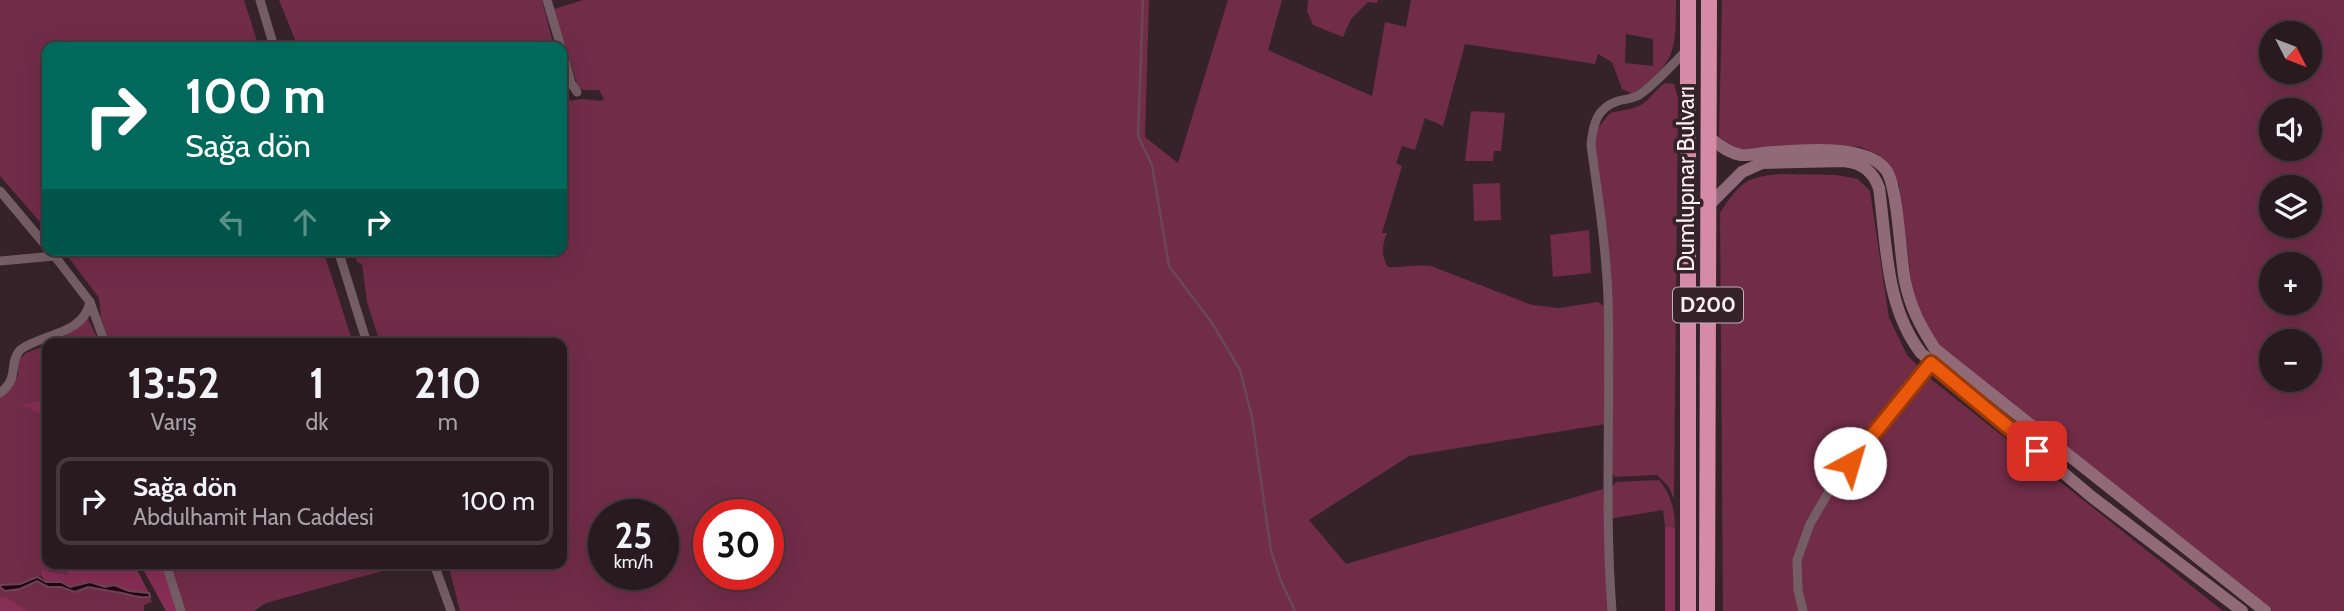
<!DOCTYPE html>
<html lang="tr">
<meta charset="utf-8">
<style>
body{margin:0;font-family:Cabin,sans-serif;background:#302328;color:#f1f3f6;height:100vh;display:flex;flex-direction:column;font-size:26px;white-space:nowrap}
*{box-sizing:border-box;margin:0}
p{font-size:23px;color:#a5a1a4}
.icon{flex:none;width:38px;height:38px;fill:none;stroke:currentColor;stroke-width:2;stroke-linecap:round;stroke-linejoin:round}
.map{position:relative;flex:1;overflow:hidden}
.panel{position:absolute;left:42px;top:338px;width:525px;height:231px;display:flex;flex-direction:column;background:#281a1f;border-radius:14px;box-shadow:0 7px 28px #0002,0 0 0 2px #44383d}
.panel>*{flex:none}
.hud{position:absolute;left:42px;top:42px;width:525px;height:214px;border-radius:14px;box-shadow:0 7px 28px #0002,0 0 0 2px #44383d;background:#00695c;color:#fff;overflow:hidden}
.needle{width:46px;rotate:132deg}
.buttons{position:absolute;left:2259px;top:21px;display:grid;gap:14px}
.buttons a{display:grid;place-items:center;width:63px;height:63px;border-radius:50%;background:#281a1f;box-shadow:0 7px 28px #0002,0 0 0 2px #44383d;font-size:35px}
.speed{position:absolute;left:588px;top:499px;display:flex;gap:14px;font-size:35px;font-weight:700;text-align:center}
.speed>*{display:grid;place-content:center;width:91px;height:91px;border-radius:50%;background:#281a1f;box-shadow:0 7px 28px #0002,0 0 0 2px #44383d;line-height:1}
.speed small{font-size:18px;font-weight:400}
.speed .limit{border:10px solid #d22;background:#fff;color:#111}
.pin{position:absolute;display:grid;place-items:center;width:60px;height:60px;color:#fff;margin:-30px;border-radius:14px;box-shadow:0 4px 10px #0006}
.me{position:absolute;width:77px;margin:-38px;rotate:39deg;stroke-linejoin:round;filter:drop-shadow(0 0 5px #0008)}
.turn{display:flex;align-items:center;gap:24px;height:147px;padding:0 28px;font-size:32px}
.turn .icon{width:91px;height:91px;stroke-width:2.5}
.turn b{display:block;font-size:49px;line-height:60px}
.lanes{display:flex;align-items:center;height:66px;padding:0 28px;background:#0003;justify-content:center;gap:35px;direction:ltr}
.lanes .off{opacity:.35}
.eta{display:flex;justify-content:space-evenly;align-items:center;height:119px;text-align:center}
.eta b{font-size:42px;font-weight:700;line-height:49px}
ul{padding:0;list-style:none}
li{display:flex;align-items:center;gap:21px;height:88px;margin:0 14px 10px;padding:0 14px;border:4px solid #44383d;border-radius:14px}
li div{flex:1}
li b{display:block;font-size:26px}
li em{font-style:normal}
.map>svg:first-child{display:block}
.green{fill:#712c48;fill-rule:evenodd}
.forest{fill:#872e54}
.water{fill:#2a0013;stroke:#694856;stroke-width:2}
.lines{fill:none;stroke-linecap:round;stroke-linejoin:round}
.stream{stroke:#694856;stroke-width:2.5}
.street{stroke:#745d64;stroke-width:9}
.secondary{stroke:#916a78;stroke-width:12}
.highway{stroke:#d58aa5;stroke-width:16}
.route-casing{stroke:#983908;stroke-width:18}
.route{stroke:#ea580c;stroke-width:12}
.labels{text-anchor:middle;stroke-width:7;stroke-linejoin:round;paint-order:stroke}
.shield{fill:#352329;stroke:#c1b2b7;stroke-width:2}
.shield-label{font-size:21px;font-weight:bold;fill:#fdf0f4}
.street-label{font-size:23px;fill:#fdf0f4;stroke:#352329}
</style>
<div class="map">
<svg width="2344" height="611" viewBox="0 0 2344 611">
<rect width="100%" height="100%" fill="#352329"/>
<g class="green">
<path d="M0,0H244L259,47H47V230L0,176Z"/>
<path d="M279,0H542L554,47H298Z"/>
<path d="M583,0H1149L1145,137L1178,163L1228,0H1282L1268,50L1372,96L1385,22L1406,27L1411,0H1676C1676,52 1676,62 1633,94L1622,89L1612,62L1598,54L1595,64L1465,44L1443,126L1425,118L1415,150L1402,146L1396,163L1402,166L1382,233H1387C1382,245 1381,255 1388,267C1403,268 1416,264 1431,266L1532,305L1559,308L1598,302L1604,306L1606,424L1409,456L1309,520L1346,564L1603,489L1610,611H460L448,564H562V343H380L367,302L362,264L357,262L354,250H562V88L565,101L583,99L601,101L604,99L599,90H583L578,87L554,9ZM1626,34L1653,39V66L1625,63ZM604,514H663V574H604ZM709,514H768V574H709Z"/>
<path d="M1308,0H1378L1377,3L1368,2L1351,19L1343,37L1313,25L1307,11Z"/>
<path d="M1722,0H2344V611H2272L1945,351L1935,340L1913,295L1899,185L1886,162L1877,154L1860,147L1839,146L1740,153L1719,138ZM2272,33H2310V72H2272ZM2272,110H2310V149H2272ZM2272,187H2310V226H2272ZM2272,264H2310V303H2272ZM2272,341H2310V380H2272Z"/>
<path d="M1665,83L1674,84L1678,98L1674,499L1669,487L1657,475L1615,477L1612,473L1610,323L1594,149L1598,128L1610,113C1621,110 1634,110 1644,103C1652,97 1656,89 1665,83Z"/>
<path d="M1471,111L1505,113L1501,151H1494L1493,161H1465Z"/>
<path d="M1781,174L1836,175L1858,179L1870,191L1889,318L1907,355L1932,380L2223,611H1723L1720,213C1740,183 1745,177 1781,174Z"/>
<path d="M1500,183L1501,220L1474,221L1473,184Z"/>
<path d="M1589,230L1591,273L1553,277L1550,235Z"/>
<path d="M63,250H323L353,343H110L101,318L99,298Z"/>
<path d="M87,317L100,343H52L81,326Z"/>
<path d="M47,345V399L22,405L47,417V564H107L68,570V575L48,571L40,574L41,578C27,577 20,587 0,585V398L18,376V361L26,353Z"/>
<path d="M1659,480C1671,495 1675,509 1675,528L1665,526L1663,510L1609,519L1610,489L1616,482Z"/>
<path d="M170,564H408L266,603L254,611H185Z"/>
<path d="M37,581C47,585 50,584 59,587C71,590 76,592 88,587C98,589 106,590 116,592C128,593 137,599 150,597L152,602L144,605V611H0V587L5,591L20,589Z"/>
</g>
<g class="forest">
<path d="M47,399V417L21,405Z"/>
<path d="M1665,526L1675,528V611H1665Z"/>
<path d="M101,564H134L149,593L129,591L114,585L105,587L91,582L75,587L46,582L40,574L42,570L68,575V570Z"/>
<path d="M140,564H163L177,611H166Z"/>
<path d="M0,597L8,598L26,611H0Z"/>
</g>
<path class="water" d="M37,577L46,582H61L70,587L90,582L105,587L114,585L129,591L149,593L150,597C137,599 128,593 116,592C106,590 98,589 88,587L75,592L61,587H48L37,581L20,589L5,591L0,587V585L20,584Z"/>
<g class="lines">
<path class="stream" d="M1143,0L1138,136L1152,165L1169,266L1212,323L1240,370L1252,417L1271,551L1281,581L1295,611"/>
<g class="street">
<path d="M260,0L274,47"/>
<path d="M547,0L561,47"/>
<path d="M562,50L571,83L577,92"/>
<path d="M0,191L47,247"/>
<path d="M50,250L90,302L105,343"/>
<path d="M338,250L367,343"/>
<path d="M0,261L55,256"/>
<path d="M0,393C20,378 8,364 20,350C42,333 83,336 90,302"/>
<path d="M166,564L181,611"/>
<path d="M434,564L451,611"/>
<path d="M1612,611C1604,507 1611,402 1608,298C1606,247 1598,195 1591,145C1593,125 1596,108 1618,101C1625,99 1633,99 1639,95C1657,83 1672,64 1688,49"/>
<path d="M1803,611L1798,590L1797,560L1810,524L1835,481L1932,363"/>
</g>
<g class="secondary">
<path d="M1709,137C1718,145 1729,153 1741,155C1751,156 1763,152 1773,152C1803,150 1867,144 1886,170C1898,186 1900,257 1905,281C1910,307 1921,327 1935,349L2265,611"/>
<path d="M1709,205L1742,172L1762,163L1844,161C1862,163 1873,171 1879,188C1887,245 1885,306 1921,353L2092,497L2242,611"/>
</g>
<g class="highway">
<path d="M1688,0V611"/>
<path d="M1707,611L1709,0"/>
</g>
</g>
<g class="lines">
<g class="route-casing">
<path id="route" d="M1850,463L1931,363L2037,451"/>
</g>
<use href="#route" class="route"/>
</g>
<g class="labels">
<rect class="shield" x="1673" y="287.5" width="70" height="35" rx="5"/>
<g class="shield-label">
<text x="1708" y="312">D200</text>
</g>
<g class="street-label">
<text transform="translate(1686 179) rotate(-90)" y="8">Dumlupınar Bulvarı</text>
</g>
</g>
</svg>
<div class="buttons">
<a><svg class="needle" viewBox="-14 -14 28 28"><path d="M0-13l5 13h-10z" fill="#e53935"/><path d="M0 13l5-13h-10z" fill="#a5a1a4"/></svg></a>
<a><svg class="icon" aria-label="sound" viewBox="0 0 24 24"><path d="M4 9h4l5-4v14l-5-4H4zM17 9q2 3 0 6"/></svg></a>
<a><svg class="icon" aria-label="layers" viewBox="0 0 24 24"><path d="M12 4l9 5-9 5-9-5zM3 14l9 5 9-5"/></svg></a>
<a>+</a>
<a>−</a>
</div>
<div class="speed"><div>25<small>km/h</small></div><div class="limit">30</div></div>
<div class="pin" style="left:2037px;top:451px;background:#d93025"><svg class="icon" aria-label="arrive" viewBox="0 0 24 24"><path d="M6 21V4h12l-3 4 3 4H6"/></svg></div>
<svg class="me" style="left:1850px;top:463px" viewBox="-20 -20 40 40"><circle r="19" fill="#fff"/><path d="M0-13L10 11 0 6-10 11z" fill="#ea580c"/></svg>
<div class="hud">
<div class="turn"><svg class="icon" aria-label="right" viewBox="0 0 24 24"><path d="M7 20v-9h11M14 6l5 5-5 5"/></svg><div><b>100 m</b>Sağa dön</div></div>
<div class="lanes"><svg class="icon off" aria-label="left" viewBox="0 0 24 24"><path d="M17 20v-9H6M10 6l-5 5 5 5"/></svg><svg class="icon off" aria-label="ahead" viewBox="0 0 24 24"><path d="M12 20V5M6 11l6-6 6 6"/></svg><svg class="icon" aria-label="right" viewBox="0 0 24 24"><path d="M7 20v-9h11M14 6l5 5-5 5"/></svg></div>
</div>
<section class="panel">
<div class="eta">
<div><b>13:52</b><p>Varış</p></div>
<div><b>1</b><p>dk</p></div>
<div><b>210</b><p>m</p></div>
</div>
<ul>
<li><svg class="icon" aria-label="right" viewBox="0 0 24 24"><path d="M7 20v-9h11M14 6l5 5-5 5"/></svg><div><b>Sağa dön</b><p>Abdulhamit Han Caddesi</p></div><em>100 m</em></li>
</ul>
</section>
</div>
